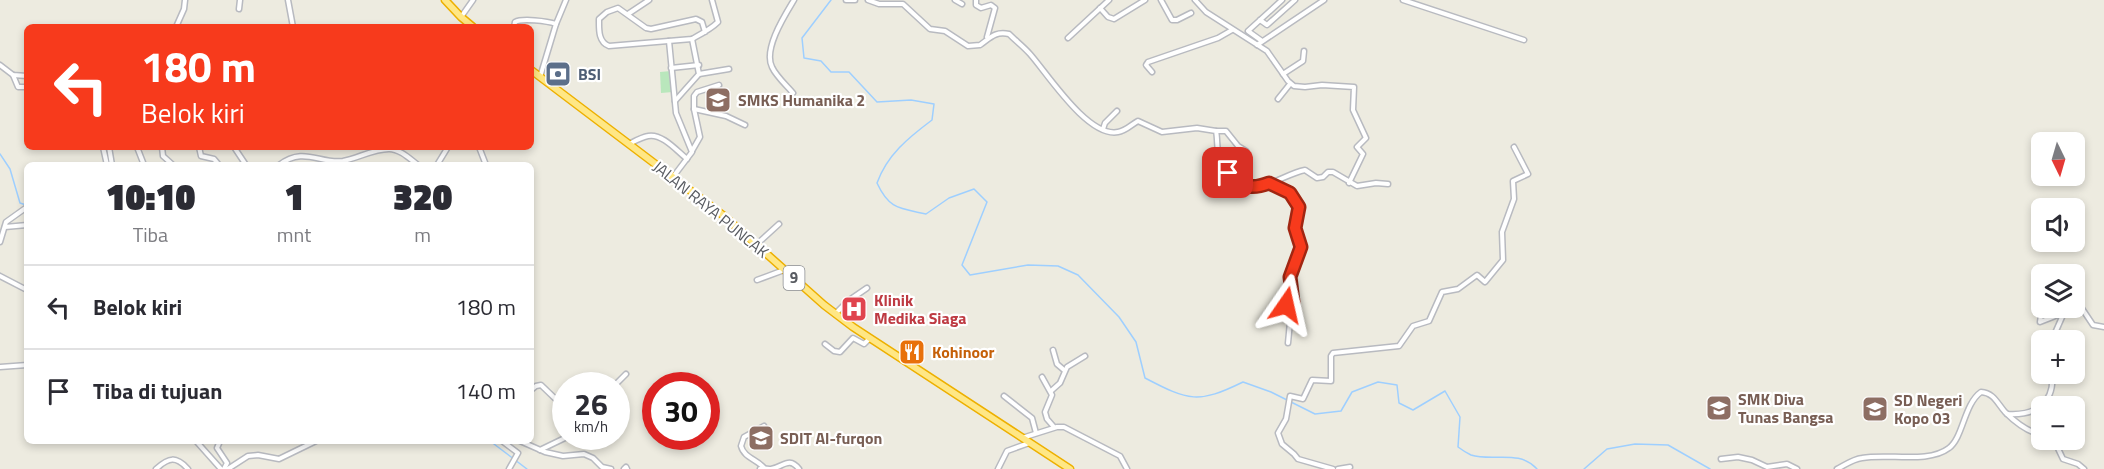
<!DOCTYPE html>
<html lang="id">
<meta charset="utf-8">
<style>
body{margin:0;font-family:"Titillium Web",sans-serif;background:#f7f7f7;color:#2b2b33;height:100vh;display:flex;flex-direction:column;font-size:22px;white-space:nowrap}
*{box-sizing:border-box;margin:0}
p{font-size:20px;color:#7c7c81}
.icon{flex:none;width:33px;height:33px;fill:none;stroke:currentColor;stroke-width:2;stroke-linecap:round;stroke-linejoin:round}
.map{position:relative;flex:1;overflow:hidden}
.sheet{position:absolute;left:24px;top:162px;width:510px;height:282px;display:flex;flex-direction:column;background:#fff;border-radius:9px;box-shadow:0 3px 9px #0003}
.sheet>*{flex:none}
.top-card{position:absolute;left:24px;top:24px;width:510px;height:126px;border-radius:9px;box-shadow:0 3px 9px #0003;background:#f73a1c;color:#fff;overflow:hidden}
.needle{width:39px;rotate:175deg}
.tools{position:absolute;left:2031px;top:132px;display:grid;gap:12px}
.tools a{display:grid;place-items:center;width:54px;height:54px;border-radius:9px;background:#fff;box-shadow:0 3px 9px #0003;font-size:30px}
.speed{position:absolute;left:552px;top:372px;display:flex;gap:12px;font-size:30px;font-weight:700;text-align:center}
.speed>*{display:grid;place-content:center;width:78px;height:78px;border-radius:50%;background:#fff;box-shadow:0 3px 9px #0003;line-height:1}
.speed small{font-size:15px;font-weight:400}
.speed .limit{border:9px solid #d22;background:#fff;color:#111}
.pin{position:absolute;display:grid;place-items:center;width:51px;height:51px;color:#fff;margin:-26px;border-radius:12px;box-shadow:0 3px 9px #0006}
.me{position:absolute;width:66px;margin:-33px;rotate:11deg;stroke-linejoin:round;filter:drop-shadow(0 0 4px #0008)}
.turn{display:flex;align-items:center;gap:21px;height:126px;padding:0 18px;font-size:27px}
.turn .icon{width:78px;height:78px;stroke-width:2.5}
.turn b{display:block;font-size:42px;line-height:51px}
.eta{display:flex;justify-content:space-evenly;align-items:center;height:102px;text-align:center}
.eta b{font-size:36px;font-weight:800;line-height:42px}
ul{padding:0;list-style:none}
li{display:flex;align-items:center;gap:18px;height:84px;padding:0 18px;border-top:2px solid #e1e1e2}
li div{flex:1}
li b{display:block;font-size:22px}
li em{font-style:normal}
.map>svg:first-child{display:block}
.green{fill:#b9e7bc}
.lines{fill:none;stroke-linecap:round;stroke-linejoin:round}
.stream{stroke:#9ecfff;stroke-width:1.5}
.minor-casing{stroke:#b8bac0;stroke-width:7}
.highway-casing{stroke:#edb000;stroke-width:9}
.minor{stroke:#fff;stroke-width:4}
.highway{stroke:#ffe785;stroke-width:6}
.route-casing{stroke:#a12612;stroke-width:15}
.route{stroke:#f73a1c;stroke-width:10}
.labels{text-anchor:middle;stroke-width:4.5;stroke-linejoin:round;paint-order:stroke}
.shield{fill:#fff;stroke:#8b8d91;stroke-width:1.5}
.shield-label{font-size:15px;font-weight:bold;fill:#595c62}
.service-label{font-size:16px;font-weight:bold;fill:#4e5e75;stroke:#fff;text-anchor:start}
.education-label{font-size:16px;font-weight:bold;fill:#785e54;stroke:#fff;text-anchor:start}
.street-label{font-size:16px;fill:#595c62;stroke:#fff}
.health-label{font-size:16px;font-weight:bold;fill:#be3a42;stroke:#fff;text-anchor:start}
.food-label{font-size:16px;font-weight:bold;fill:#c56008;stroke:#fff;text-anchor:start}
</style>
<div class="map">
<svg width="2104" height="469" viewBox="0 0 2104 469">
<rect width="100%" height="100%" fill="#edebe0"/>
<path class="green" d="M671,71L673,92L661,93L660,72Z"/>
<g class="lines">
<g class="stream">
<path d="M831,0L802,38L804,58L821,61L831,72H849L877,102L911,100L934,104L932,120C908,138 887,155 877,183C889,209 899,208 926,214L949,198L974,189L987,202L962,265L970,275L1028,265L1058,266L1078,275L1119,317L1136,342L1145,378C1189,401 1198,404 1243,382L1271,392L1315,414L1341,411L1352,392L1378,382L1397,385L1399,403L1413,410L1445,391L1460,417L1458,447C1462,450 1467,453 1471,455C1493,462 1519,449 1537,469"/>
<path d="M0,154L10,169L20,203L26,205"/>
<path d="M490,441L527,469"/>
<path d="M1584,469L1607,449L1635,444L1668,445L1710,469"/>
</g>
<g class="minor-casing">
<g id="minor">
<path d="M288,0L293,27"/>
<path d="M846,0H855"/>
<path d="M868,0L879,4H903L930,29L945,31L968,46L980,45C990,38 995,31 1009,34C1016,41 1024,47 1030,54C1047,73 1088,138 1118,132C1126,131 1132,124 1138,121L1162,132L1197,128L1216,131C1218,140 1216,149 1220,158C1222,166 1227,172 1232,177C1256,200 1280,175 1305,170L1317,178L1323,177L1328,172H1333L1357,186L1376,183L1388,184"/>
<path d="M955,0L962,4"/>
<path d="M976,0V5L981,8L991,5L995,8L987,37"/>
<path d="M1161,0L1172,20H1177L1191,13"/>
<path d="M1195,0L1206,12L1267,51L1288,81L1294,86L1305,87L1322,85L1354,87L1353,110L1366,138L1357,147L1363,154L1349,183"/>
<path d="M1403,0L1524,40"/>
<path d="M1100,8L1108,17L1114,19L1145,0"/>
<path d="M239,9L240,0"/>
<path d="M628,14L649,0"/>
<path d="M461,17L473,0"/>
<path d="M1260,20L1267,25L1295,0"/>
<path d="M556,24L566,0"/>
<path d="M176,27L184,9L185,0"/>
<path d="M514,27L515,22C522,18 547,21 556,24L540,77"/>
<path d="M705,32L702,22L696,19L651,29L646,28L618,8L607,12L599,19C599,29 598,42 609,46L692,39C701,34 711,29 718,22L712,0"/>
<path d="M1068,38L1109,0"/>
<path d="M669,41L676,113L692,152L673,177"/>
<path d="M1262,41L1248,31L1282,0"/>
<path d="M1257,45L1324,0"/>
<path d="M0,65L13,75L27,76"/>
<path d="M671,68L699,65"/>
<path d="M1152,72L1146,65L1148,62L1218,38L1232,30"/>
<path d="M699,74L729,69"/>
<path d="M1283,74L1303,61L1304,51"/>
<path d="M13,75L18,87H27"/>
<path d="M793,93C786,85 776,76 772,67C763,49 785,15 794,0"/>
<path d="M1278,99L1290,84"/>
<path d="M675,101L699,74L692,39"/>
<path d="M694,109L726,116L745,125"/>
<path d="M1103,129L1105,123L1117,111"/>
<path d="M1216,131H1226L1238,146L1246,151"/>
<path d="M629,144C635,141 642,137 648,136C662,133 677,151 687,159"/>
<path d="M103,147L107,165"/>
<path d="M109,147L112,165"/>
<path d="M137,147L144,165"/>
<path d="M162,147L163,156L173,165"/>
<path d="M199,147L201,156L214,159L219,165"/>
<path d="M234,147L246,165"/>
<path d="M479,147L486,165"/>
<path d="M692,151L700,137L694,109V96L697,92L719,85"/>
<path d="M279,165C304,146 319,164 343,161C358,158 374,149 389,149C400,149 410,159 418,165"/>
<path d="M437,165L448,147"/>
<path d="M1269,183L1290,193L1299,207L1295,231L1301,247L1290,277L1293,302L1286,304L1290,322L1288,343"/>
<path d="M5,227L27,225"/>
<path d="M0,242L6,222L27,207"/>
<path d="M757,244L779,224"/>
<path d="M0,276L27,290"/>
<path d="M757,280L784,270"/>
<path d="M2074,302L2079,304L2093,325L2104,327"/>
<path d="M2042,308L2040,322L2063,313"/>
<path d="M835,314L848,301L867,288"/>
<path d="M2052,340L2066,308"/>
<path d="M825,344L834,351L840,352L853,338L864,344L869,339"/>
<path d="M1053,350L1057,364L1064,370"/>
<path d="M0,367L27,365"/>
<path d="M1042,377L1052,395L1045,412L1047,419L1054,427"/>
<path d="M614,386L626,374"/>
<path d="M531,390L536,386L541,385L566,409"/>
<path d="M1051,391L1060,383L1067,367L1085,356"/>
<path d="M1004,396L1032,418L1036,433"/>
<path d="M2007,414C2035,416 2055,403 2052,374"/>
<path d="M1022,438L1057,427H1064L1120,456L1127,469"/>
<path d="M2054,440L2063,459L2078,464L2084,469"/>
<path d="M196,441L221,469"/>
<path d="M220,441L217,448L227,463L224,469"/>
<path d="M502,441L518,453L509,469"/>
<path d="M520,441L545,452L563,456L584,454L593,458L602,467L611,469"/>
<path d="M540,450L569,436"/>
<path d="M1721,459L1738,457L1752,460L1767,467L1787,464L1797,469"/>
<path d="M764,468C757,459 744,458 741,446L744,437L764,426"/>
<path d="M156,469C169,457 176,456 188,469"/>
<path d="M228,469L248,456L258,455L279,459L316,441"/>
<path d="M624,469L626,467L627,469"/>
<path d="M760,469C764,468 767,469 771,469C783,467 789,456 799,469"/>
<path d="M998,469L1007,451L1029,443"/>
<path d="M1333,469L1298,459L1294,454L1282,444L1278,433L1286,419L1290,396L1303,399L1312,380L1331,381V356L1333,353L1399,346L1413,326L1429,321L1442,292L1458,289L1477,275L1485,282L1503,260L1502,232L1514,199L1513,181L1528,174L1514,147"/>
<path d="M1338,469L1350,467"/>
<path d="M1837,469C1845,465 1853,459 1862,458C1888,453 1928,464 1949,448C1963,438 1964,404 1981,392C1994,393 1997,403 2005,412C2015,422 2028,432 2042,435"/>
</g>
</g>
<g class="highway-casing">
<g id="highway">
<path d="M445,0L461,17L473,27"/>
<path d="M531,70L724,216L824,305L853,327L1070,469"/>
</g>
</g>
<use href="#minor" class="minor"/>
<use href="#highway" class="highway"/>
</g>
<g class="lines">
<g class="route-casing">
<path id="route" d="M1228,173C1242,187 1251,190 1269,183L1290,193L1299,207L1295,228L1301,247L1290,277L1293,302L1286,305"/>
</g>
<use href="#route" class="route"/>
</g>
<defs>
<g id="bank-square" transform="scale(1.35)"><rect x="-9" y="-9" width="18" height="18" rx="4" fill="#5c6f8a" stroke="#fff"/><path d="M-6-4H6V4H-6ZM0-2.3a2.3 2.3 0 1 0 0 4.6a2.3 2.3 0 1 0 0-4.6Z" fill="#fff"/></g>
<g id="school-square" transform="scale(1.35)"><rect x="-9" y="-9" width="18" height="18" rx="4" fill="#8d6e63" stroke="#fff"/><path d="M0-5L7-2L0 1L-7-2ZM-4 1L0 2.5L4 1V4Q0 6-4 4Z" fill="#fff"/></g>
<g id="hospital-square" transform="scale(1.35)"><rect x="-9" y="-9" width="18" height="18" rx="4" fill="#e0444e" stroke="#fff"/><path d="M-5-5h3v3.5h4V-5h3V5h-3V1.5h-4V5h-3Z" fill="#fff"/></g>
<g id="restaurant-square" transform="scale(1.35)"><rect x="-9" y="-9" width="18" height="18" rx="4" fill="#e8710a" stroke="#fff"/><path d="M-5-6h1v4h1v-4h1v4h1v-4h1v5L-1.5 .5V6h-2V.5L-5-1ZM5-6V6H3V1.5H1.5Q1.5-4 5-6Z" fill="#fff"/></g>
</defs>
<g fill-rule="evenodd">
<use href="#bank-square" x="558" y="74"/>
<use href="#school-square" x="718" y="100"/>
<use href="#hospital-square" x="854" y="309"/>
<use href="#restaurant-square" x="912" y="352"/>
<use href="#school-square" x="1719" y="408"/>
<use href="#school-square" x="1875" y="409"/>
<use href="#school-square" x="761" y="438"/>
</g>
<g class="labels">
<rect class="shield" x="783.5" y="266" width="21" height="24" rx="4.5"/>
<g class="shield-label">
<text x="794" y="283">9</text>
</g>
<g class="service-label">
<text x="578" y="80">BSI</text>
</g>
<g class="education-label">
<text x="738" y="106">SMKS Humanika 2</text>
<text x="1738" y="405">SMK Diva<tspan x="1738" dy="18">Tunas Bangsa</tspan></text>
<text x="1894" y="406">SD Negeri<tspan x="1894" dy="18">Kopo 03</tspan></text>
<text x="780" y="444">SDIT Al-furqon</text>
</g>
<g class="street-label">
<text transform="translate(711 209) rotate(39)" y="6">JALAN RAYA PUNCAK</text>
</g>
<g class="health-label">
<text x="874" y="306">Klinik<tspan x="874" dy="18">Medika Siaga</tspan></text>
</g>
<g class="food-label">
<text x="932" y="358">Kohinoor</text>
</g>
</g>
</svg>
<div class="tools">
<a><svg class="needle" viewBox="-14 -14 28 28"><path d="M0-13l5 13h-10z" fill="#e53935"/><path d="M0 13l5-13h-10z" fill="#7c7c81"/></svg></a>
<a><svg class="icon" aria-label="sound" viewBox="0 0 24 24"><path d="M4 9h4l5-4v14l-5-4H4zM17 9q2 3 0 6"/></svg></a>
<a><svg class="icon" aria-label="layers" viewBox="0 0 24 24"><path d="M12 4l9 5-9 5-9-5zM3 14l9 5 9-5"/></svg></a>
<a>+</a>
<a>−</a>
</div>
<div class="speed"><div>26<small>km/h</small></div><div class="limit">30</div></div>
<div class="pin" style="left:1228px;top:173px;background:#d93025"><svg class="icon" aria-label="arrive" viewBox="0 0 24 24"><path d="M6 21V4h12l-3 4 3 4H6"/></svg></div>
<svg class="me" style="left:1286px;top:305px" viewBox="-20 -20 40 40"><path d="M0-17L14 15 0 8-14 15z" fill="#f73a1c" stroke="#fff" stroke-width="4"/></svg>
<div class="top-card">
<div class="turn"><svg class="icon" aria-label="left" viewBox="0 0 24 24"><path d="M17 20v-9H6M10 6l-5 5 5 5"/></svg><div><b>180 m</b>Belok kiri</div></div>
</div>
<section class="sheet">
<div class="eta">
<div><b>10:10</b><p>Tiba</p></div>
<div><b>1</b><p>mnt</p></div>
<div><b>320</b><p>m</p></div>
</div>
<ul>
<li><svg class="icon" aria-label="left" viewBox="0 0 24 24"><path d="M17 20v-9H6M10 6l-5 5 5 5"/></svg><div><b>Belok kiri</b></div><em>180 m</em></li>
<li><svg class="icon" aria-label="arrive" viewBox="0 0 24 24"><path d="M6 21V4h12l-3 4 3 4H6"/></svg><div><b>Tiba di tujuan</b></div><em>140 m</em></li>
</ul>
</section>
</div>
